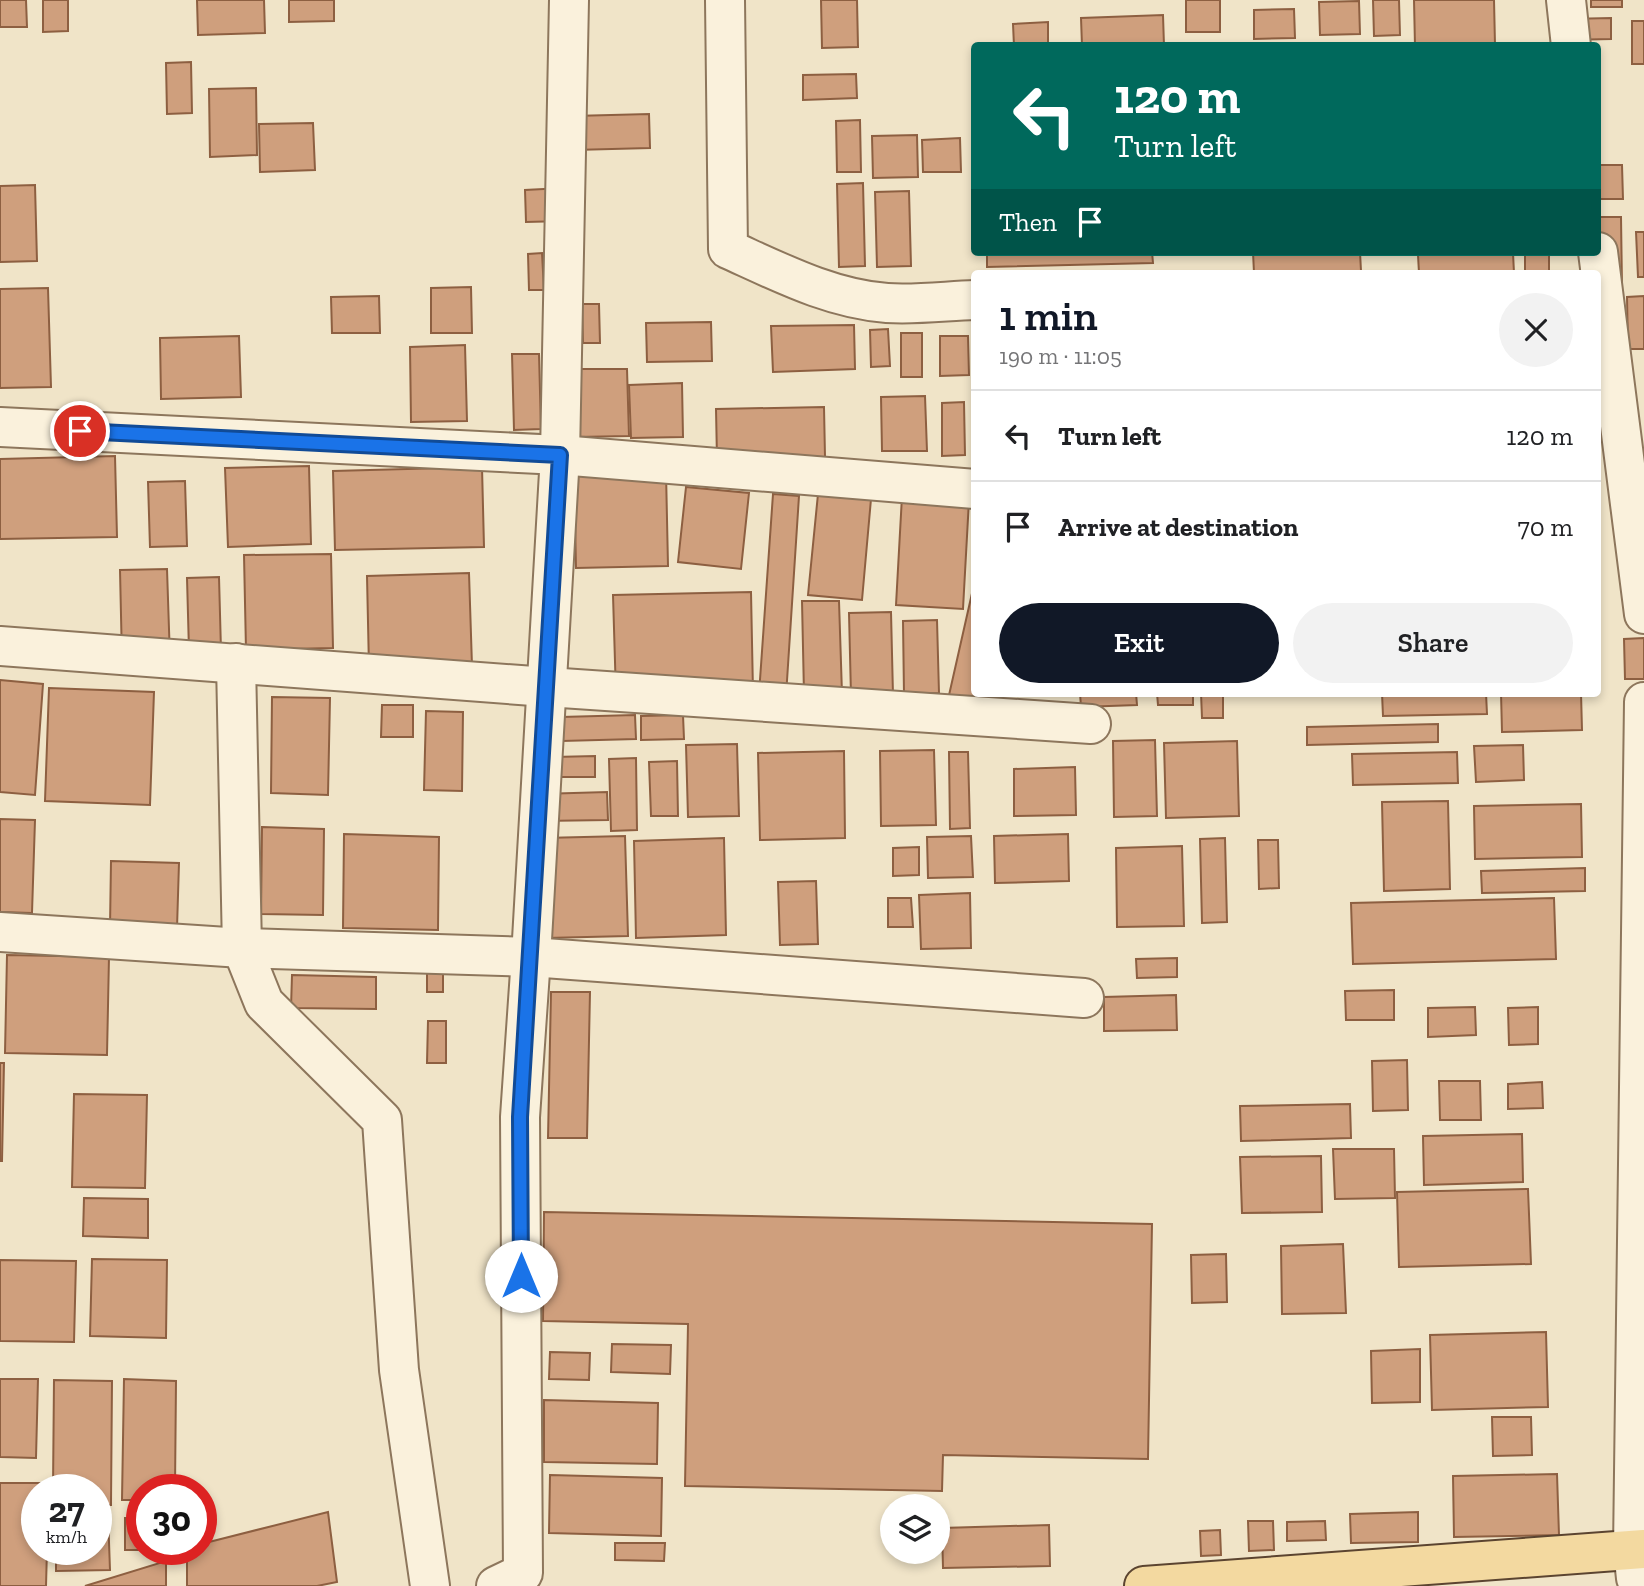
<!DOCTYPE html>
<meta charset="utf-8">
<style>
body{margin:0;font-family:"Zilla Slab",serif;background:#f2f2f2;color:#202124;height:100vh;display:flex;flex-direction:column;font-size:26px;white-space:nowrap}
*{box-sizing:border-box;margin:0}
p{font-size:23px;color:#757577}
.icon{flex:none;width:38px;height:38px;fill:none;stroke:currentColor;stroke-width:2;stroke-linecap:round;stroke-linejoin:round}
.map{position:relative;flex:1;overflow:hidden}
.side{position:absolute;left:971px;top:270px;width:630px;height:427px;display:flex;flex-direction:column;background:#fff;border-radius:7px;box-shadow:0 4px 10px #0003}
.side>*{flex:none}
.top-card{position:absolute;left:971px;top:42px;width:630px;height:214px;border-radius:7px;box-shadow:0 4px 10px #0003;background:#00695c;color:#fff;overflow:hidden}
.controls{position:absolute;left:880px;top:1494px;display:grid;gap:14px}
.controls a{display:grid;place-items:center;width:70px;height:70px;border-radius:50%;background:#fff;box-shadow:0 4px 10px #0003;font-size:35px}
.speed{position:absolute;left:21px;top:1474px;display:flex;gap:14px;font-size:35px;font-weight:700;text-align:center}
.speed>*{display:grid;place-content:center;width:91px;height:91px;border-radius:50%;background:#fff;box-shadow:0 4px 10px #0003;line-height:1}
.speed small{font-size:18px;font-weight:400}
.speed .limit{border:10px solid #d22;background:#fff;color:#111}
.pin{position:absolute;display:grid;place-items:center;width:60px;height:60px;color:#fff;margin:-30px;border:4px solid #fff;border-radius:50%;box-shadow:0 2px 7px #0007}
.me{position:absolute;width:77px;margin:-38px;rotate:0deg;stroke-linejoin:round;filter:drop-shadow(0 0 5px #0008)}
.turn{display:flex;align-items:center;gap:24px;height:147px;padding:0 28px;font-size:32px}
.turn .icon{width:91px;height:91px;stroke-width:2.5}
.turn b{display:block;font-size:49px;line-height:60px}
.then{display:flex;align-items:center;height:66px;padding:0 28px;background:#0003;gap:14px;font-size:26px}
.round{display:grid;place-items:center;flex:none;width:74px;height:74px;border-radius:37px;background:#f2f2f2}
.summary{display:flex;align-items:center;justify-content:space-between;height:119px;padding:0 28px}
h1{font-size:42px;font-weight:600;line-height:52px;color:#111827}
.button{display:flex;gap:14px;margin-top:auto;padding:14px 28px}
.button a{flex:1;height:80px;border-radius:42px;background:#111827;color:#fff;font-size:28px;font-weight:600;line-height:80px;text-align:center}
.button a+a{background:#f2f2f2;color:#202124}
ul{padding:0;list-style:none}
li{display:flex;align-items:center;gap:21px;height:91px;padding:0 28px;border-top:2px solid #e0e0e0}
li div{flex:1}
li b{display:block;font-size:26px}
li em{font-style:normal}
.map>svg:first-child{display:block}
.building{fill:#cf9f7d;stroke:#8d5f41;stroke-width:2}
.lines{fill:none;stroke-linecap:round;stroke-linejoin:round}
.minor-casing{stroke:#8d765c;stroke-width:42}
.major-casing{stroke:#5b4430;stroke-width:42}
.minor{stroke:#faf1dc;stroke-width:38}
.major{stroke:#f3d9a0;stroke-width:38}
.route-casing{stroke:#114b97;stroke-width:18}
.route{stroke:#1a73e8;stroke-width:12}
</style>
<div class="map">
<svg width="1644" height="1586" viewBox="0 0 1644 1586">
<rect width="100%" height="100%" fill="#f0e4c8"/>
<g class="building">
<path d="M0,0H26L27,27H0Z"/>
<path d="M43,0H68V31L43,32Z"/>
<path d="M197,0H264L265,33L198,35Z"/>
<path d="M289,0H334V21L289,22Z"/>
<path d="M821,0H857L858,47L822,48Z"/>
<rect x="1186" y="0" width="34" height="32"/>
<path d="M1373,0H1399L1400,35L1374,36Z"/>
<path d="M1414,0H1494L1495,45L1415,46Z"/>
<rect x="1591" y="0" width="31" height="7"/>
<path d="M1359,1L1360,34L1320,35L1319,2Z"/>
<path d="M1294,9L1295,38L1254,39V10Z"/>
<path d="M1163,15L1164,46H1082L1081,18Z"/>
<path d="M1611,18V39L1567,40V19Z"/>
<rect x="1632" y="21" width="12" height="43"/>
<path d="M1048,22V46H1014L1013,24Z"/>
<path d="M191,62L192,113L167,114L166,63Z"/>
<path d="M856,74L857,98L803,100V75Z"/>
<path d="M256,88L257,155L210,157L209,89Z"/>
<path d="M649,114L650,148L574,150L573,116Z"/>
<path d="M860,120L861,172H837L836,121Z"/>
<path d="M313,123L315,170L260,172L259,124Z"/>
<path d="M917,135L918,177L873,178L872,136Z"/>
<path d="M960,138L961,172H923L922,140Z"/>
<path d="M1598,165H1622L1623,199H1598Z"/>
<path d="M863,183L865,266L839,267L837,184Z"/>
<path d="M35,185L37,261L0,262V186Z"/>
<path d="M563,188L564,221L526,222L525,190Z"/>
<path d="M909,191L911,266L877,267L875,192Z"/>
<path d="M1598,217H1621L1622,287L1598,288Z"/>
<path d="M1636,232H1644V277H1638Z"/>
<path d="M987,252H1152L1153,263L987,267Z"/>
<path d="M1253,252H1360L1361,271L1254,273Z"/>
<path d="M1549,252V273H1525V253Z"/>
<path d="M542,253L544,290H529L528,254Z"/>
<path d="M1513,253L1514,273H1419L1418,255Z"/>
<path d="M471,287L472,333H431V288Z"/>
<path d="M48,288L51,387L0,388V289Z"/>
<path d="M379,296L380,333H332L331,297Z"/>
<path d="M1644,296V349H1628L1627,297Z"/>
<path d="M582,304H599L600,343H583Z"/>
<path d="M711,322L712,361L647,362L646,323Z"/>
<path d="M854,325L855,369L773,372L771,326Z"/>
<path d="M888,329L890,366L871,367L870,330Z"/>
<rect x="901" y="333" width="21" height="44"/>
<path d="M239,336L241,397L161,399L160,338Z"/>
<path d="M940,336H968L969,375L940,376Z"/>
<path d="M465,345L467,421L411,422L410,347Z"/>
<path d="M512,354H539L541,429L514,430Z"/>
<path d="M575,369H627L629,436L576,437Z"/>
<path d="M682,383L683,437L631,438L629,385Z"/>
<path d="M925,396L927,451H882L881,397Z"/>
<path d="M964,402L965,455L942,456V403Z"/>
<path d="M824,407L825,457L717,459L716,409Z"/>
<path d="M115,456L117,537L0,539V459Z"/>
<path d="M309,466L311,544L228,547L225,468Z"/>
<path d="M482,467L484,547L335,550L333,471Z"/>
<path d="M666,472L668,566L576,568L574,473Z"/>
<path d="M185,481L187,546L150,547L148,482Z"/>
<path d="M686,487L749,493L741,569L678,562Z"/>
<path d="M773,494L799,496L786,696L759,694Z"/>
<path d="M818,494L871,499L862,600L808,595Z"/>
<path d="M902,496L969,500L963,609L896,605Z"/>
<path d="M331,554L333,648L246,650L244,555Z"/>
<path d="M167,569L170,659L122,660L120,570Z"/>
<path d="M469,573L472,666L369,668L367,576Z"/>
<path d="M219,577L221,651H189L187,578Z"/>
<path d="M975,580V693H986L982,712L947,704Z"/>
<path d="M751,592L753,692L616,695L613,595Z"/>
<path d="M802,601H839L842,694H804Z"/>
<path d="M891,612L893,695L851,696L849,613Z"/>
<path d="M937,620L939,693L904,694L903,621Z"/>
<path d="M1644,638V679H1625L1624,639Z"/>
<path d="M0,680L43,684L35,795L0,792Z"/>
<path d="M49,688L154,692L150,805L45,801Z"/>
<path d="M1080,693H1136L1137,705L1081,707Z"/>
<path d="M1157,693H1193V705H1158Z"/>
<path d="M1201,693H1223V718H1202Z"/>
<path d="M1382,693H1486L1487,714L1383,716Z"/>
<path d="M1501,693H1581L1582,730L1502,732Z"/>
<path d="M272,697L330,698L328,795L271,793Z"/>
<path d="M382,705H413V737H381Z"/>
<path d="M426,711L463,712L462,791L424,790Z"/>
<path d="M635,715L636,739L562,741L561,717Z"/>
<path d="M683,715L684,739L641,740V716Z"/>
<path d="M1438,724V742L1307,745V727Z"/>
<path d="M1155,740L1157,816L1114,817L1113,741Z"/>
<path d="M1237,741L1239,816L1166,818L1164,743Z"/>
<path d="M737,744L739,816L688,817L686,745Z"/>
<path d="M1523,745L1524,780L1476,782L1474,746Z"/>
<path d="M934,750L936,825L881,826L880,751Z"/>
<path d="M844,751L845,838L760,840L758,753Z"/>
<path d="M949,752H968L970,828L950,829Z"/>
<path d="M1457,752L1458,783L1353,785L1352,754Z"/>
<path d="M595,756V777H554V757Z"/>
<path d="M636,758L637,830L611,831L609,759Z"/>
<path d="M677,761L678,816H651L649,762Z"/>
<path d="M1075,767L1076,815L1014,816V769Z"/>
<path d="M607,792L608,820L541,821L540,794Z"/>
<path d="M1448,801L1450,889L1384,891L1382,802Z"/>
<path d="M1581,804L1582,857L1475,859L1474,806Z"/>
<path d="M0,819L35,820L32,913L0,912Z"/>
<path d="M262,827L324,829L323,915L261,914Z"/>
<path d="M344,834L439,837L438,930L343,928Z"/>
<path d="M1068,834L1069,881L995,883L994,836Z"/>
<path d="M625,836L628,936L546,938L543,838Z"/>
<path d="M971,836L973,877L928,878L927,837Z"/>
<path d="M724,838L726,935L636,938L634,841Z"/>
<path d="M1225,838L1227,922L1202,923L1200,839Z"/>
<path d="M1258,840H1278L1279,888L1259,889Z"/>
<path d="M1182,846L1184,926L1117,927L1116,848Z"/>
<path d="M919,847V875L893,876V848Z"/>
<path d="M111,861L179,863L177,928L110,927Z"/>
<path d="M1585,868V891L1482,893L1481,871Z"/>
<path d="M816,881L818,944L780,945L778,882Z"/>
<path d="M970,893L971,948L921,949L919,895Z"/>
<path d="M888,898H911L913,927H888Z"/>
<path d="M1554,898L1556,959L1353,964L1351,903Z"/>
<path d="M7,955L109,957L107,1055L5,1053Z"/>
<path d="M1177,958V977L1137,978L1136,959Z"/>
<rect x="427" y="970" width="16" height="22"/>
<path d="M292,975L376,977V1009L291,1008Z"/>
<path d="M1394,990V1020H1346L1345,991Z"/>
<path d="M551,992H590L587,1138H548Z"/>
<path d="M1176,995L1177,1030L1104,1031V997Z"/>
<path d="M1475,1007L1476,1035L1428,1037V1008Z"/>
<path d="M1538,1007V1044L1509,1045L1508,1008Z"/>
<path d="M428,1021H446V1063H427Z"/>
<path d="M1407,1060L1408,1110L1373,1111L1372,1061Z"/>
<path d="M0,1063H4L2,1161H0Z"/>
<path d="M1439,1081H1480L1481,1120H1440Z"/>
<path d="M1542,1082L1543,1108L1508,1109V1084Z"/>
<path d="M74,1094L147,1095L145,1188L72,1187Z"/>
<path d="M1350,1104L1351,1138L1241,1141L1240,1106Z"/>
<path d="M1522,1134L1523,1182L1424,1185L1423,1136Z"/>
<path d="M1333,1149H1394L1395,1198L1335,1199Z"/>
<path d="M1321,1156L1322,1212L1242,1213L1240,1157Z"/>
<path d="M1528,1189L1531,1264L1399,1267L1397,1192Z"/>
<path d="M84,1198L148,1199V1238L83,1236Z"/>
<path d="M544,1212L1152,1224L1148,1459L943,1455L942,1491L685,1486L688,1324L543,1321Z"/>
<path d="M1343,1244L1346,1313L1282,1314L1281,1246Z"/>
<path d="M1226,1254L1227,1302L1192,1303L1191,1255Z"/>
<path d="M92,1259L167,1260L166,1338L90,1336Z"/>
<path d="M0,1260L76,1261L74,1342L0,1341Z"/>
<path d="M1546,1332L1548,1407L1432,1410L1430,1335Z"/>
<path d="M612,1344L671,1345L670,1374L611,1372Z"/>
<path d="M1420,1349V1402L1372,1403L1371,1351Z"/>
<path d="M550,1352L590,1353L589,1380L549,1379Z"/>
<path d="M0,1379H38L36,1458L0,1457Z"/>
<path d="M124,1379L176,1381L175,1489H142V1500H122Z"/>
<path d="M54,1380L112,1381L111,1505H96V1489H53Z"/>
<path d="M544,1400L658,1403L657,1464L544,1462Z"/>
<path d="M1492,1417H1531L1532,1455L1493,1456Z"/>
<path d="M1557,1474L1559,1535L1454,1537L1453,1476Z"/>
<path d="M550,1475L662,1478L661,1536L549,1533Z"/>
<path d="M0,1483H48V1489H37V1549H47L46,1586H0Z"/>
<path d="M328,1512L337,1582L317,1586H187V1549H201V1544Z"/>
<path d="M1418,1512V1542L1351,1543L1350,1514Z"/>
<path d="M96,1514H108L110,1570L56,1571V1549H96Z"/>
<path d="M125,1518L142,1519V1549L169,1550H125Z"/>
<path d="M1248,1521H1273L1274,1550L1249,1551Z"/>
<path d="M1325,1521L1326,1540L1287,1541V1522Z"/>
<path d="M1049,1525L1050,1566L943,1568L942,1528Z"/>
<path d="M1220,1530L1221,1555L1201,1556L1200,1531Z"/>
<path d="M615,1543H665L664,1561L615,1560Z"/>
<path d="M166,1561V1586H85Z"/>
</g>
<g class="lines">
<g class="minor-casing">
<g id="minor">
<path d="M725,0L728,249C779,272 831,299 887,303C916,305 946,301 975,300"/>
<path d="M1566,0L1571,46"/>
<path d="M1598,252L1644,614"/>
<path d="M0,427L560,455L975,489"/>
<path d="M0,646L547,687L1091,724"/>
<path d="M236,663L242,948L264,1003L382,1120L399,1370L430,1586"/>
<path d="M0,932L242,948L531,957L1084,998"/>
<path d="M1636,1578L1633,1550L1644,702"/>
<path d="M496,1586L523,1573L520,1117L531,957L560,455L569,0"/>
</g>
</g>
<g class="major-casing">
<path id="major" d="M1144,1586L1644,1549"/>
</g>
<use href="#minor" class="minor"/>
<use href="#major" class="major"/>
</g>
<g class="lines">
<g class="route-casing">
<path id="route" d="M80,431L560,455L520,1117L521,1276"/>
</g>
<use href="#route" class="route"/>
</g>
</svg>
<div class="controls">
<a><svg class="icon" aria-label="layers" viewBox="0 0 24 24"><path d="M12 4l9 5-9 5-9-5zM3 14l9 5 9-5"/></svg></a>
</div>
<div class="speed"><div>27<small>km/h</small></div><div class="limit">30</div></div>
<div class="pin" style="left:80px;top:431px;background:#d93025"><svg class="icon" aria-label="arrive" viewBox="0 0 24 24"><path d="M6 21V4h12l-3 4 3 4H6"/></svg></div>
<svg class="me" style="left:521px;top:1276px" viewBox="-20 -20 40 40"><circle r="19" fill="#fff"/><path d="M0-13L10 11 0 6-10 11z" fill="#1a73e8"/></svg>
<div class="top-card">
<div class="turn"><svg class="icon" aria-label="left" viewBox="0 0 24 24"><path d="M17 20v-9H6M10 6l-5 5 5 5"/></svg><div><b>120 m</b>Turn left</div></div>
<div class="then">Then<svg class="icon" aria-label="arrive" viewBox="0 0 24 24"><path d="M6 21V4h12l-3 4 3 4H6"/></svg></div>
</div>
<section class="side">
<div class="summary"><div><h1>1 min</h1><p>190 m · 11:05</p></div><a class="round"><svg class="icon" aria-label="close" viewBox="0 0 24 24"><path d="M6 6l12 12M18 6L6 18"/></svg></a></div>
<ul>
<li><svg class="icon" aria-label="left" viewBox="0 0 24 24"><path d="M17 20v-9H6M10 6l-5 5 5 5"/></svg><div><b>Turn left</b></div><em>120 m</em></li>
<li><svg class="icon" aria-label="arrive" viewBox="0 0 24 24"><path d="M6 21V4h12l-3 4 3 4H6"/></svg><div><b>Arrive at destination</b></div><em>70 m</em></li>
</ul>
<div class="button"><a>Exit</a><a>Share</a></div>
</section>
</div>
